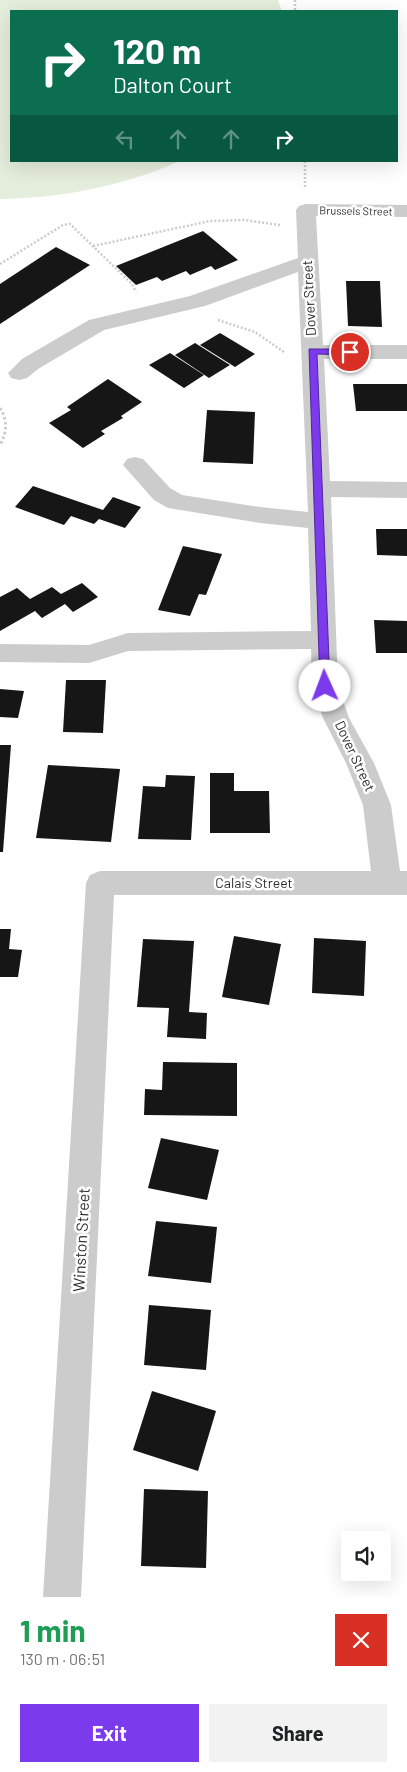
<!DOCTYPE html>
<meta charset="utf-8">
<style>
body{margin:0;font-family:Barlow,sans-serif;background:#f2f2f2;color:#202124;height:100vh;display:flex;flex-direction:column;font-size:19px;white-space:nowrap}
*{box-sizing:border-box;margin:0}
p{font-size:16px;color:#757577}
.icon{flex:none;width:28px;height:28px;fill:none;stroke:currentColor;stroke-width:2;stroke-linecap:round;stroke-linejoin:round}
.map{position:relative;height:1597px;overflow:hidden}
.panel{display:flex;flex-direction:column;background:#fff;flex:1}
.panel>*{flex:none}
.guide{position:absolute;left:10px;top:10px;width:388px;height:152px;border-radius:0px;box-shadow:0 5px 20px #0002;background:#0b6e4f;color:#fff;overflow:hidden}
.buttons{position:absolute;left:341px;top:1531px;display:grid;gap:10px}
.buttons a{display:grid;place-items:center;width:50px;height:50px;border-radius:0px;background:#fff;box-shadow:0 5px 20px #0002;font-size:25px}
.pin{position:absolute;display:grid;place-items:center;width:42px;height:42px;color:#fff;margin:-21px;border:2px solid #fff;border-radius:50%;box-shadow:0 1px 5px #0007}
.me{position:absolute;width:55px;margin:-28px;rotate:358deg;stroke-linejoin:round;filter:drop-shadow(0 0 4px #0008)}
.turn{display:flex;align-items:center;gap:18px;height:105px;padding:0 20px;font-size:22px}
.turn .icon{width:65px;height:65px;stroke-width:2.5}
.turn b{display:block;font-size:35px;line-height:42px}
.lanes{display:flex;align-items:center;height:48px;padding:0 20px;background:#0003;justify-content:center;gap:25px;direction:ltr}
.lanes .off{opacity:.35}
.round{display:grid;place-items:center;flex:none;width:52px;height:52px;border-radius:0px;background:#f2f2f2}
.headline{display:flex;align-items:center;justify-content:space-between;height:85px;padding:0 20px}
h1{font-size:30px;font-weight:700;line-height:38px;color:#1e9e55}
.action{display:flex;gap:10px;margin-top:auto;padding:10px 20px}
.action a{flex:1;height:58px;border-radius:0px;background:#7c3aed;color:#fff;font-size:20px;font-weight:700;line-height:58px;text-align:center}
.action a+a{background:#f2f2f2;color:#202124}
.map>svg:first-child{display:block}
.green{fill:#e5eddc}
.building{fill:#161616}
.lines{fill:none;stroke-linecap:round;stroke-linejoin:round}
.path-far1{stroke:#ccc;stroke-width:2.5;stroke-dasharray:2 2;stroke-linecap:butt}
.path{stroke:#ccc;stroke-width:3;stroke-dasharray:2.5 2.5;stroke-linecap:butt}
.minor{fill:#ccc;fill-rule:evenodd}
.route{fill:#7c3aed;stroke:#51269a}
.labels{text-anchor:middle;stroke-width:5;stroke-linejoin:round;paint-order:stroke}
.far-street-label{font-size:11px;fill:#2f2f2f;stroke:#fff}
.street-label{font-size:14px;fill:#2f2f2f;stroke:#fff}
.near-street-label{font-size:16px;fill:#2f2f2f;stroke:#fff}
</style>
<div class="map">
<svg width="407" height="1597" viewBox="0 0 407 1597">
<rect width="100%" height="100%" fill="#fff"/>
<path class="green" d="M0,0H278L282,11H11V161H180C124,186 61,198 0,199Z"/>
<g class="building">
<path d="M203,231L238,260L215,270L211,266L190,275L186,271L162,281L157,277L136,285L116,266Z"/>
<path d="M56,247L90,265L0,324V284Z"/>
<path d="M346,281H380L382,327L348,326Z"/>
<path d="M220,333L255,354L235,367L200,345Z"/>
<path d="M195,343L230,365L209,378L175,355Z"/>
<path d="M170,353L204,375L184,388L149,365Z"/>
<path d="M108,379L142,402L121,416L123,418L101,431L105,434L83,448L49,423L71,410L67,407Z"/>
<path d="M353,384H407V411H356Z"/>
<path d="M207,410L255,412L253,464L203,462Z"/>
<path d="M33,486L103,510L113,497L141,507L125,528L99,519L94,524L71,516L64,525L15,507Z"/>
<path d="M376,529H407V556L377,555Z"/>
<path d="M183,546L222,554L206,595L199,594L190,616L158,610Z"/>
<path d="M82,583L98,597L73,612L65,604L42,618L35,611L0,631V597L17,588L30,599L52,587L61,594Z"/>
<path d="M374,620L407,621V653H376Z"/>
<path d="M66,680H106L103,733L63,732Z"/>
<path d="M0,689L24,691L18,718L0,717Z"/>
<path d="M0,745H11L3,852H0Z"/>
<path d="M48,765L120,769L111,842L36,838Z"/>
<path d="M210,773H234V791H269L270,833H210Z"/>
<path d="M166,775L195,776L191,840L138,839L143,786L165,787Z"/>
<path d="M0,929H11L9,949L22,950L18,977H0Z"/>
<path d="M234,936L281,944L269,1005L222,997Z"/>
<path d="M314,938L366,941L364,996L312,993Z"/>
<path d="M143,939L194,941L189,1012L207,1013L206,1039L167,1037L169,1008L137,1007Z"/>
<path d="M163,1062L237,1063V1116L144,1115L145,1089L162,1090Z"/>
<path d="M161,1138L219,1150L207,1200L148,1188Z"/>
<path d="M156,1221L217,1227L211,1283L148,1276Z"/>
<path d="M149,1305L211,1310L206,1370L144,1365Z"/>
<path d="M152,1391L216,1411L198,1471L133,1450Z"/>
<path d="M144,1489L208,1491L206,1568L141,1566Z"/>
</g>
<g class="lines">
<g class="path-far1">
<path d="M295,0V11"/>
<path d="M305,161V187"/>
<path d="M93,246L210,221L244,220L280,225"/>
<path d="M0,264L63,225L70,224L132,284L136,292"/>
<path d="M218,320L255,332L284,352"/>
</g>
<path class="path" d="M0,408C8,421 7,432 0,445"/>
<path class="minor" d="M306,204L407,205V217L316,216L323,345H407V359H324L330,481L407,482V498L331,497L338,686L349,718L374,763L391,805L400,871H407V895H114L81,1597H43L86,883L90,875L100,871H371L363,805L346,763L323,718L312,686L311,649L128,651L89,663L0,662V644L89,645L128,633L311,631L308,528L260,523L168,508L154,500L123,465L127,459L135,457L143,459L170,488L182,495L260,507L308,512L298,272L205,306L104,330L38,369L27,378L19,380L11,378L8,373L22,359L89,320L190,296L298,258L296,210L299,206Z"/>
</g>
<path class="route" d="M309,349H350L355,352L350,355L317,354L330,686L325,690L320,686Z"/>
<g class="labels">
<g class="far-street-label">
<text transform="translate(356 211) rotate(1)" y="4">Brussels Street</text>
</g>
<g class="street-label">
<text transform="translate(309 298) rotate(-93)" y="5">Dover Street</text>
<text transform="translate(355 756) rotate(65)" y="5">Dover Street</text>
<text x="254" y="888">Calais Street</text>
</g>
<g class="near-street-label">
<text transform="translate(81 1240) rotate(-87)" y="6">Winston Street</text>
</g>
</g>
</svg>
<div class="buttons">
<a><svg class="icon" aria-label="sound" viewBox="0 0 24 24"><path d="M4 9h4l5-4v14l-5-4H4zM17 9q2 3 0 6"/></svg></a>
</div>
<div class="pin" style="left:350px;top:352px;background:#d93025"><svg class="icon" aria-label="arrive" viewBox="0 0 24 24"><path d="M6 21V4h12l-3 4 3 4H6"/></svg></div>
<svg class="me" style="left:325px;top:686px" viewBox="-20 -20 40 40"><circle r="19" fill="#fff"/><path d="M0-13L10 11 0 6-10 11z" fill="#7c3aed"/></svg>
<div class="guide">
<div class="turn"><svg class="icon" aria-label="right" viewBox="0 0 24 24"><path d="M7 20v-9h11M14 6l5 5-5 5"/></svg><div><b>120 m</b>Dalton Court</div></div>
<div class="lanes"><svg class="icon off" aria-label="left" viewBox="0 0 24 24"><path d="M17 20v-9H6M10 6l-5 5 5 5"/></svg><svg class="icon off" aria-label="ahead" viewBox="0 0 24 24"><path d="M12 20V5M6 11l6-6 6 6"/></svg><svg class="icon off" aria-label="ahead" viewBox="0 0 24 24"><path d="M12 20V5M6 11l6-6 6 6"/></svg><svg class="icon" aria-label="right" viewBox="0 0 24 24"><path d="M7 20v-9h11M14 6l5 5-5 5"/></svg></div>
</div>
</div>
<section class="panel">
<div class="headline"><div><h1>1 min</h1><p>130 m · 06:51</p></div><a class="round" style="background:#d93025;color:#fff"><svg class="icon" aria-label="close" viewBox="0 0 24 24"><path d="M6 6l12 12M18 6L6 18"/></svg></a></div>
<div class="action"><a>Exit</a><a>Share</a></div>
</section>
